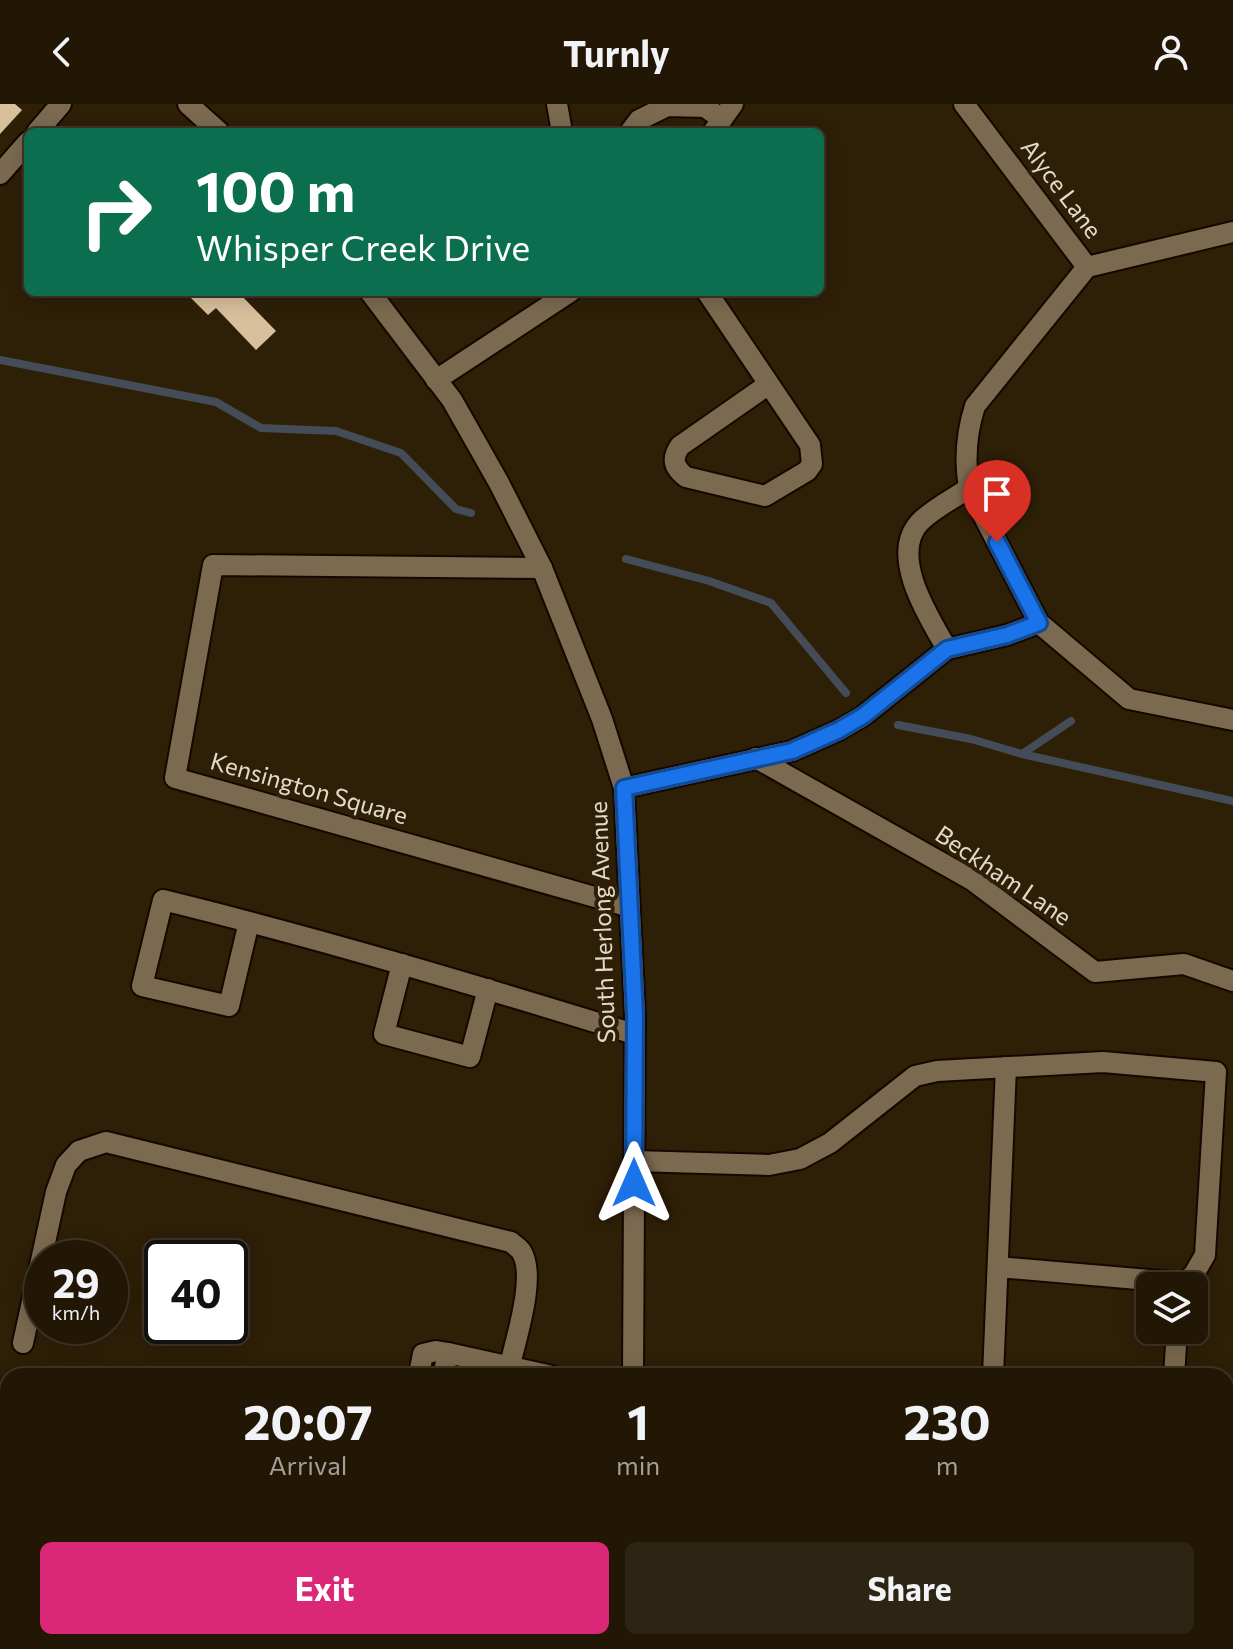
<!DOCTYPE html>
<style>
body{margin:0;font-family:Commissioner,sans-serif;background:#2e2413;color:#f1f3f6;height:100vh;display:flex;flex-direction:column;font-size:30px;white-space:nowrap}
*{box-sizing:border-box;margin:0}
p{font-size:26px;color:#a29f9a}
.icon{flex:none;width:44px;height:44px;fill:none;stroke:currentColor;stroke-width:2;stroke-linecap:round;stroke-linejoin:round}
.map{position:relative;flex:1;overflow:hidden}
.sheet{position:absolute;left:0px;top:1264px;width:1234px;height:282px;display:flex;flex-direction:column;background:#221705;border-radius:24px 24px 0 0;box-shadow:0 4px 20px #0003,0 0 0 2px #3f3627}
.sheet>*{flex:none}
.guide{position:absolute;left:24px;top:24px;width:800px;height:168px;border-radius:12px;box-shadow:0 4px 20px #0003,0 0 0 2px #3f3627;background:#0b6e4f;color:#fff;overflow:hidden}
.fabs{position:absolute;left:1136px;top:1168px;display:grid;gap:16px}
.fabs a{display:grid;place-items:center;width:72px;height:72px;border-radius:12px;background:#221705;box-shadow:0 4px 20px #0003,0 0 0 2px #3f3627;font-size:40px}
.speed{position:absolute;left:24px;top:1136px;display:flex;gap:16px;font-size:40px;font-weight:700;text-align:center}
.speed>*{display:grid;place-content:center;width:104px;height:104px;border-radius:50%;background:#221705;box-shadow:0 4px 20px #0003,0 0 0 2px #3f3627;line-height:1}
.speed small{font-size:20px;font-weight:400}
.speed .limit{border:4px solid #111;border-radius:12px;background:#fff;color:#111}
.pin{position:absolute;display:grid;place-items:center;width:68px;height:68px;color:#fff;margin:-82px -34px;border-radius:50% 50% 50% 0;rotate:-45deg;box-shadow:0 0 8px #0007}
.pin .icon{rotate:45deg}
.me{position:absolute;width:88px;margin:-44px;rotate:0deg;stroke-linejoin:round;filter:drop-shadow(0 0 6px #0008)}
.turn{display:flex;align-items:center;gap:28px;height:168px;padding:0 40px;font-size:36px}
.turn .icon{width:104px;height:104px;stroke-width:2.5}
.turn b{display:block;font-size:56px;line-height:68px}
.eta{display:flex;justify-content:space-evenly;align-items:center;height:136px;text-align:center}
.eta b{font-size:48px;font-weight:700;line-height:56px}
.cta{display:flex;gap:16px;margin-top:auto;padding:16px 40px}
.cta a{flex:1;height:92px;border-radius:12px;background:#db2777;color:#fff;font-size:32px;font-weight:700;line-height:92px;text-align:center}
.cta a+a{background:#2e2413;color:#f1f3f6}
header{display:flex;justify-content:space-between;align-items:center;height:104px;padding:0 40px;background:#221705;font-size:36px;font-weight:700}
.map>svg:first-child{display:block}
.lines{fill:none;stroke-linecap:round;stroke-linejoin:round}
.stream{stroke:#444c58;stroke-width:8}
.building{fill:#d9c09d}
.minor-casing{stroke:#160800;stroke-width:24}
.minor{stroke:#7c6a50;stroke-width:20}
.route-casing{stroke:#114b97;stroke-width:20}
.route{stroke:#1a73e8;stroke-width:14}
.labels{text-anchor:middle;stroke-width:8;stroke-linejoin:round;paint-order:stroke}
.street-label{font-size:24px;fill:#e4dacc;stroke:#2e1f07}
</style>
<header><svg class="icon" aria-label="back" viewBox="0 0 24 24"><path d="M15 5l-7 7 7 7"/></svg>Turnly<svg class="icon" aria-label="person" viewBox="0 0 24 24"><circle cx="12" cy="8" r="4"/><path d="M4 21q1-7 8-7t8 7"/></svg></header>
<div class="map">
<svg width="1233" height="1545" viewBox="0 0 1233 1545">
<rect width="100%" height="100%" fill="#2e1f07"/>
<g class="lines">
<g class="stream">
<path d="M0,256L216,298L261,324L336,327L401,349L456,405L471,409"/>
<path d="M626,455L709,477L771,499L846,589"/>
<path d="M898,621L971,635L1022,650L1233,697"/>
<path d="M1022,650L1071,617"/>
</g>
</g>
<g class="building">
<path d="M0,0H15L22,6L0,30Z"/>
<path d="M185,188H238L276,227L256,246L216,204L208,211Z"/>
</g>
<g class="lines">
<g class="minor-casing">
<g id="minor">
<path d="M188,0L219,28"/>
<path d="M557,0L562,28"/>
<path d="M964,0L1087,163"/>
<path d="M37,28L61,0"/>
<path d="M630,28L639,16L667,2L705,3L722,15"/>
<path d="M713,28L733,0"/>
<path d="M0,70L28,38"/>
<path d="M1233,128L1087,163L975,302C966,330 964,355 969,384L1039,519L1129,595L1233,616"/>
<path d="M370,188L452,296L499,379L542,464L602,615L624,684L635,911L633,1272"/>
<path d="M707,188L810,341L812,360L807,367L765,392L686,373C674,364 671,355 680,342L769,280"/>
<path d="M436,276L570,188"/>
<path d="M542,464L213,461L175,674L630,803"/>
<path d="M947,545C930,515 889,453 919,419C932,405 953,395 969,384"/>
<path d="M756,654L972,776L1095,868L1184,860L1233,877"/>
<path d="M624,684L792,647L839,626L863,612L947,545L1007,531L1039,519"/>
<path d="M249,818L229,902L142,882L163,796C322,835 478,882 634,930"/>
<path d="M402,860L384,930L470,953L488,885"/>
<path d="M634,1057L769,1061L800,1055L830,1039L915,972L937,967L1103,958L1216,968L1205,1151L1194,1170L1182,1182"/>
<path d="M998,1163L1184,1179"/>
<path d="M23,1239L56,1088L66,1061L79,1047L106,1038L511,1138C514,1141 518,1143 521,1147C537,1171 516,1234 510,1261"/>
<path d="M420,1265L423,1250L436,1247L448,1249"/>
<path d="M443,1272L448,1249L552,1272"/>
<path d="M993,1272L1006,963"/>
<path d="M1174,1272L1177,1226"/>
<path d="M633,1538V1545"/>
<path d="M768,1538V1545"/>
</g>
</g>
<use href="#minor" class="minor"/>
</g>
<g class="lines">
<g class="route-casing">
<path id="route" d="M634,1079L635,911L624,684L792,647L839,626L863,612L947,545L1007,531L1039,519L997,438"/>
</g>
<use href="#route" class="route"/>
</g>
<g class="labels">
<g class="street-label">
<text transform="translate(1061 85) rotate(53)" y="8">Alyce Lane</text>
<text transform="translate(309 685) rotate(16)" y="8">Kensington Square</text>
<text transform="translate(1003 772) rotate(34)" y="8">Beckham Lane</text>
<text transform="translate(603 818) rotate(-92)" y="8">South Herlong Avenue</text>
</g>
</g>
</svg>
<div class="fabs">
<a><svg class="icon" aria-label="layers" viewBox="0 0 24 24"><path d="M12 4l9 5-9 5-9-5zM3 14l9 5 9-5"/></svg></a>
</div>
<div class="speed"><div>29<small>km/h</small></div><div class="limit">40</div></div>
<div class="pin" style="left:997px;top:438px;background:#d93025"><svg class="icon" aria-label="arrive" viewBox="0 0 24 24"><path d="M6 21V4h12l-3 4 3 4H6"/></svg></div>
<svg class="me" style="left:634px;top:1079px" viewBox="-20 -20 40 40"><path d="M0-17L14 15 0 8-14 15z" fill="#1a73e8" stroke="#fff" stroke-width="4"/></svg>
<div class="guide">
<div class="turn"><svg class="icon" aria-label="right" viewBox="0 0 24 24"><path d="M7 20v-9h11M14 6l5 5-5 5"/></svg><div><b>100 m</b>Whisper Creek Drive</div></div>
</div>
<section class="sheet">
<div class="eta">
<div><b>20:07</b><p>Arrival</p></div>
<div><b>1</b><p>min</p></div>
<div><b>230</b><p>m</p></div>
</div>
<div class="cta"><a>Exit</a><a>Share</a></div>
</section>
</div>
